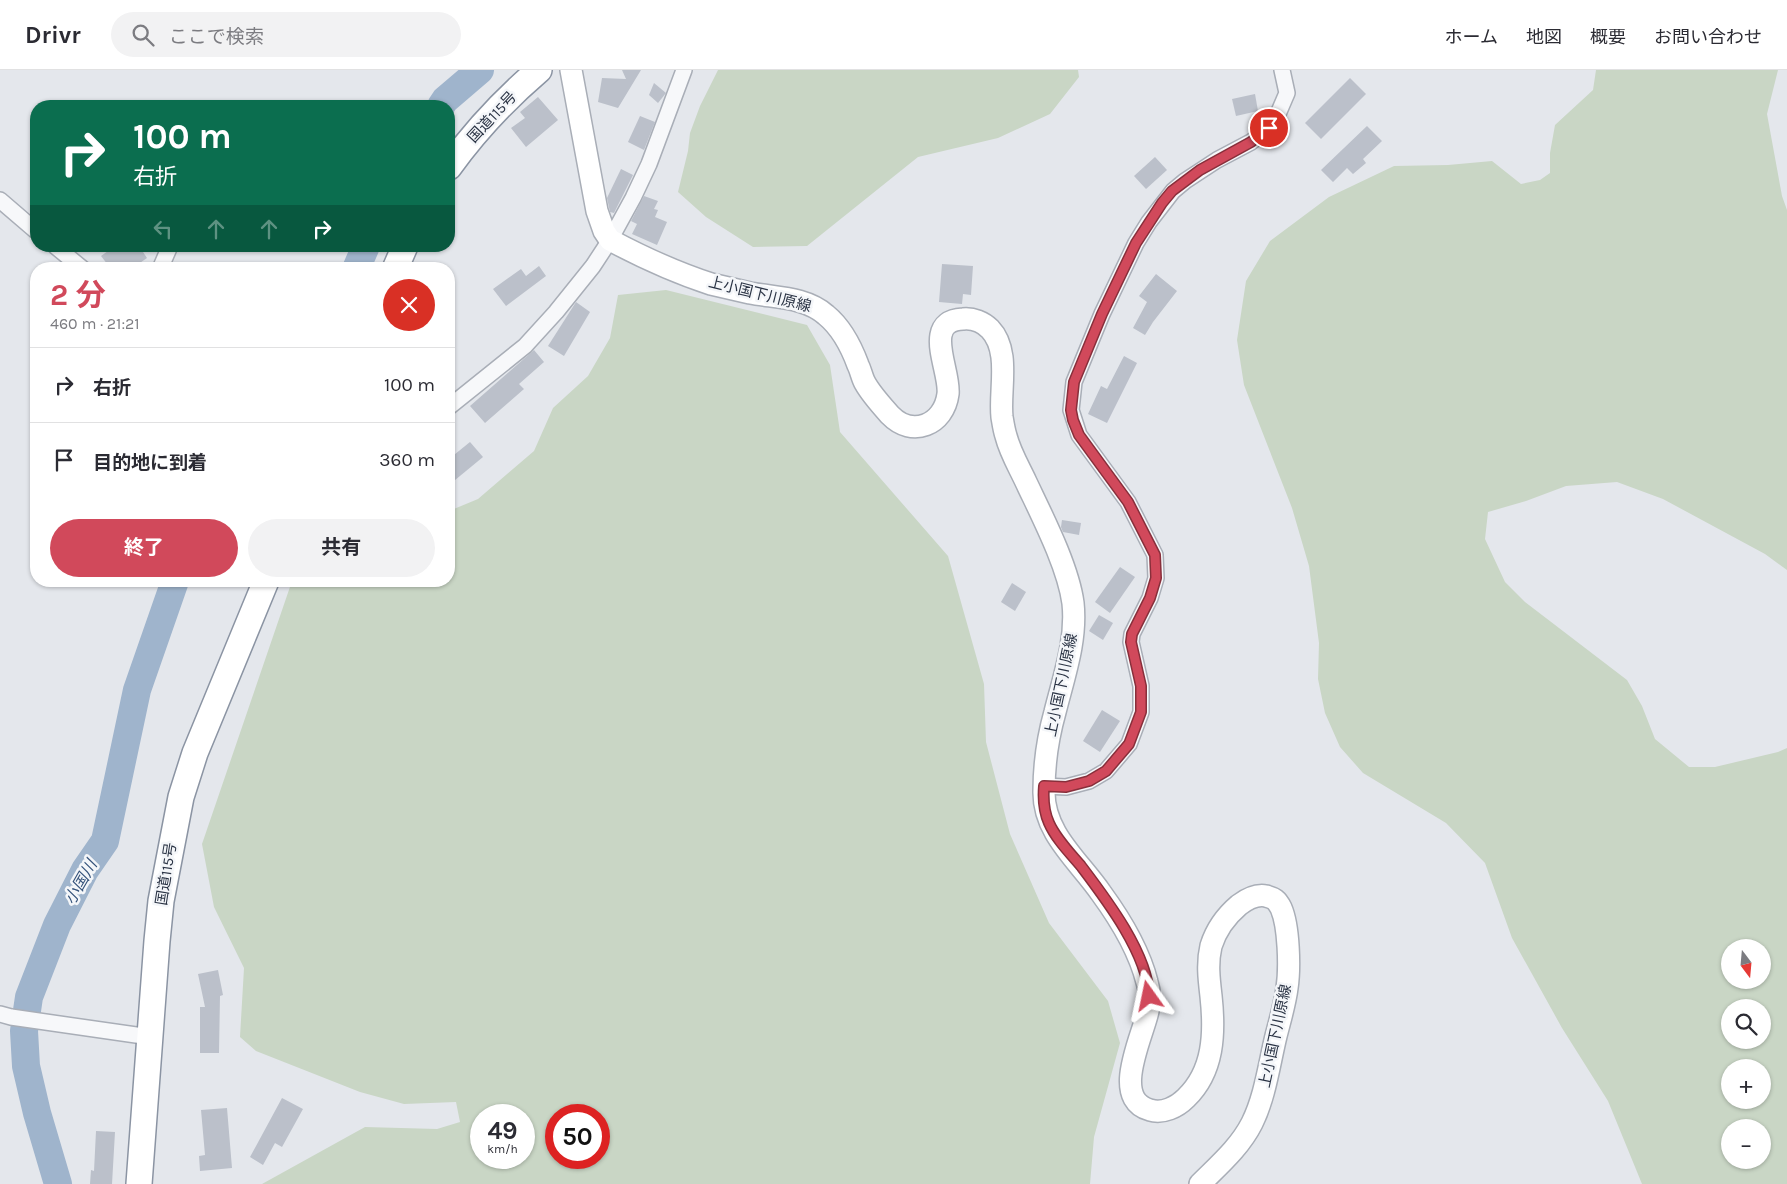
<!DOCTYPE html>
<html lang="ja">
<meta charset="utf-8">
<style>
body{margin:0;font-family:Karla,"Noto Sans JP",sans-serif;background:#f2f2f3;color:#2b2b33;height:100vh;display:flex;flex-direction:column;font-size:19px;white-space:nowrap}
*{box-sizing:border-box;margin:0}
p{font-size:16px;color:#7c7c81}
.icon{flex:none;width:28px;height:28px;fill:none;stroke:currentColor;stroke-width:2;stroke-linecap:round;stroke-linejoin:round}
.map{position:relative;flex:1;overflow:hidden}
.side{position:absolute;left:30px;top:192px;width:425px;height:325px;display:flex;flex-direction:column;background:#fff;border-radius:20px;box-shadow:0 1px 4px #0004}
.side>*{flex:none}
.hud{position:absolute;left:30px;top:30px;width:425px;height:152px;border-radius:20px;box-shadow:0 1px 4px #0004;background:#0b6e4f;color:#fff;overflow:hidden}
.needle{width:32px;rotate:164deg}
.tools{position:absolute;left:1721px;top:869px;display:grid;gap:10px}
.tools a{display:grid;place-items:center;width:50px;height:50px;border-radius:50%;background:#fff;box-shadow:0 1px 4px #0004;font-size:25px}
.speed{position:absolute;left:470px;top:1034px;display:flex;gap:10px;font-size:25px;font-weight:700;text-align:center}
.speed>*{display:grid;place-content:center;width:65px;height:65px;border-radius:50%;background:#fff;box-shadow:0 1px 4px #0004;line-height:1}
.speed small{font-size:12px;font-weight:400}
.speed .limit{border:8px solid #d22;background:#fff;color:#111}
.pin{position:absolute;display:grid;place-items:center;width:42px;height:42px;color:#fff;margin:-21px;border:2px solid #fff;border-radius:50%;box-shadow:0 1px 5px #0007}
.me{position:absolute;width:55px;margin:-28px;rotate:348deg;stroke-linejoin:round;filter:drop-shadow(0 0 4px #0008)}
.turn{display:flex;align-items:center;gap:18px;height:105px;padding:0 20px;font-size:22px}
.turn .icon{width:65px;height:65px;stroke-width:2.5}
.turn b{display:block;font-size:35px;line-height:42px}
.lanes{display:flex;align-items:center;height:48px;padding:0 20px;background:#0003;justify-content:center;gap:25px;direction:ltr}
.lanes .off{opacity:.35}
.round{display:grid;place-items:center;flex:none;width:52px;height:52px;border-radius:26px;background:#f2f2f3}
.head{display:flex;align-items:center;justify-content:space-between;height:85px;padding:0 20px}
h1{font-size:30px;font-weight:700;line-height:38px;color:#d1495b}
.cta{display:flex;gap:10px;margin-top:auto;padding:10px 20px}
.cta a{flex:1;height:58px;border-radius:30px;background:#d1495b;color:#fff;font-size:20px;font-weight:700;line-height:58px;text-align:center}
.cta a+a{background:#f2f2f3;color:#2b2b33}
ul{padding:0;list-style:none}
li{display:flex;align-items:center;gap:15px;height:75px;padding:0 20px;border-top:1px solid #e1e1e2}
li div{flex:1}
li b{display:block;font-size:19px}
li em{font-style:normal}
header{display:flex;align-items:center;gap:30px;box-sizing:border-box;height:70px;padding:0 25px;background:#fff;border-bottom:1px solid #e1e1e2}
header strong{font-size:24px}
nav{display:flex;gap:28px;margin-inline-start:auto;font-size:18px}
.search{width:350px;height:45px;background:#f2f2f3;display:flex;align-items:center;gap:12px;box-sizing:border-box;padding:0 18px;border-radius:28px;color:#7c7c81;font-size:19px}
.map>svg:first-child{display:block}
.green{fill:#c9d6c5;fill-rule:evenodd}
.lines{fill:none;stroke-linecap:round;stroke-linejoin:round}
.river{stroke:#9fb4cc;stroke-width:28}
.building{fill:#bbc0ca}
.minor-casing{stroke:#a9aeb7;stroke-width:18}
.secondary-casing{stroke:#a9aeb7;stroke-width:24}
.trunk-casing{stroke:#8b94a3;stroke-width:28}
.minor{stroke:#f7f8fa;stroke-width:15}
.secondary{stroke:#fff;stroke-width:21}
.trunk{stroke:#fff;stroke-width:25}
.route-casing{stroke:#882f3b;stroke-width:12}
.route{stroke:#d1495b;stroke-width:9}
.labels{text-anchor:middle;stroke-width:5;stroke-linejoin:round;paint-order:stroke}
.street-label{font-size:15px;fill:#2b3445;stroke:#f4f6f9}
.water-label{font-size:16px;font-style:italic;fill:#34527a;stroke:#f4f6f9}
</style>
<header>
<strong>Drivr</strong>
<div class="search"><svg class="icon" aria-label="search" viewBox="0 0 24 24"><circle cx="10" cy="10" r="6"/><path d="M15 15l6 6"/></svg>ここで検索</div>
<nav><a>ホーム</a><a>地図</a><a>概要</a><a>お問い合わせ</a></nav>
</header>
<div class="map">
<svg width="1787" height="1114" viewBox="0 0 1787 1114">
<rect width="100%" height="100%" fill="#e4e7ec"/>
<g class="green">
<path d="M718,0H1078L1079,7L1050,44L998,68L918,87L807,176L753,177L706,147L678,122L688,81L690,63L700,36Z"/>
<path d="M1596,0H1778L1767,44L1782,126L1787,140V500L1765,484L1663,429L1617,412L1566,416L1526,431L1488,442L1485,469L1505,512L1525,532L1627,610L1642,636L1655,669L1689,697H1715L1778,682L1787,678V1114H1642L1608,1031L1562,958L1512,868L1485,793L1446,753L1363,703L1340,677L1325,643L1318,609L1319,573L1309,496L1292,438L1244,315L1237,270L1246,211L1270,171L1329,127L1394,96L1448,95L1492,91L1521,114L1540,110L1550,103V83L1555,55L1593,20ZM1730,878H1762V910H1730ZM1730,938H1762V970H1730ZM1730,998H1762V1030H1730ZM1730,1058H1762V1090H1730Z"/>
<path d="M666,220L807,255L830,295L840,362L948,486L984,614L986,672L1010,764L1049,853L1108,931L1120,973L1094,1067L1090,1114H262L365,1057L437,1059L460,1052L456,1032L404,1034L360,1022L256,981L240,967L244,898L214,837L202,774L292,511H449V441L478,429L534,381L553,338L588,306L610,268L618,225ZM481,1045H524V1088H481ZM556,1045H599V1088H556Z"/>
</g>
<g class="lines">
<g class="river">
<path d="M441,36L445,30L480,0"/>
<path d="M356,199L366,176"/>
<path d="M58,1114L37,1043L26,996L24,961L29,927L57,855L85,800L105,771L137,620L175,511"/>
</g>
</g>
<g class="building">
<path d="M622,0H641L618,38L598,32L602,8L626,9Z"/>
<path d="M1350,8L1366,24L1321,69L1305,53Z"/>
<path d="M654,13L666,23L658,33L649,25Z"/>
<path d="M1255,24L1258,41L1236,46L1232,29Z"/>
<path d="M538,27L558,50L526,77L511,58L525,48L520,42Z"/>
<path d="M640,46L655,52L644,80L628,72Z"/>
<path d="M1367,56L1382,71L1363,89L1366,93L1353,104L1347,98L1333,112L1321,100Z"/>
<path d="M1155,87L1167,100L1146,119L1134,106Z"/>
<path d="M621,99L633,105L614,143L610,142L607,128Z"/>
<path d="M644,126L658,131L654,139L658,140L655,147L667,152L657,175L632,164L637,154L631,151Z"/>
<path d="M115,176H139L147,188L131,199H111L101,186Z"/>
<path d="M942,194L973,196L971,225L963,224L962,234L939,232Z"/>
<path d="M539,196L546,206L506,236L493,219L521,199L526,206Z"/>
<path d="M1156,204L1177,221L1153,252L1145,265L1133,258L1147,232L1139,226Z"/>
<path d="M576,232L590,242L564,286L548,276Z"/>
<path d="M534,280L544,292L519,314L524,319L485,353L470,336Z"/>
<path d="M1124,286L1137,293L1107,353L1088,344L1101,316L1107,319Z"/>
<path d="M470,372L483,387L449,415V389Z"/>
<path d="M1062,450L1081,453L1079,465L1063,462L1061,457Z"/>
<path d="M1120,497L1135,507L1110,543L1095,532Z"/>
<path d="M1012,513L1026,522L1015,541L1001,532Z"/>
<path d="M1099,545L1113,553L1103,570L1089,561Z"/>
<path d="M1102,640L1120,651L1100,682L1083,671Z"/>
<path d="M218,900L223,925L220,926L219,983H200V937H205L198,904Z"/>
<path d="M282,1028L303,1039L282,1077L275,1073L263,1095L250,1087Z"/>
<path d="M227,1038L232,1098L200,1101L199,1086L205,1085L201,1040Z"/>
<path d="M96,1061L115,1062L112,1114H90L91,1100L94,1101Z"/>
</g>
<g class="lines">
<g class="minor-casing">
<g id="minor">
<path d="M0,130L36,161"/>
<path d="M55,176L83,199"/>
<path d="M160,199L170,176"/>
<path d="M449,337L525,276L556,242L593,196L610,170L633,128L649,94L684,0"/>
<path d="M1044,716L1066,717L1089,711L1106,701L1129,674L1141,642V616L1131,572L1132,564L1150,528L1156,508L1155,485L1128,432L1079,365L1071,340L1074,312L1102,244L1136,173L1149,152L1173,121L1185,111L1217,90L1251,72L1269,58L1275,51L1287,23L1282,0"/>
<path d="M0,944L11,947L150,967"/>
</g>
</g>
<g class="secondary-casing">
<path id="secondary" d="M571,0L597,141L604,161L610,170C642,187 677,203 711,214C724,217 737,220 750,223C776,228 806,227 826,245C842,258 851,276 858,295C861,301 862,308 865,313C871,324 882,336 890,345C912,368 944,355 948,324C951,301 921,251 963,249C973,248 983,252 990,259C1011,281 999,320 1002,347C1003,353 1004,360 1006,366C1010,382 1019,397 1026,412C1042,446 1068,496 1073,533C1077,570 1064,606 1055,642C1048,667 1044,695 1044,721C1043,763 1079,791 1101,823C1120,849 1139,880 1147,912C1150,921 1150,932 1148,941C1143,966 1110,1029 1150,1040C1163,1044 1177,1037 1186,1028C1214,1001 1215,963 1211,926C1209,909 1207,893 1211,876C1216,860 1226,846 1239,835C1247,829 1256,824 1266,826C1274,828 1277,830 1281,838C1289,856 1290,898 1287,918C1285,934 1280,950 1276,966C1269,995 1265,1027 1252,1053C1240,1077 1219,1095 1200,1114"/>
</g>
<g class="trunk-casing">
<g id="trunk">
<path d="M449,97C475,61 505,29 539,0"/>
<path d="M395,199L405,176"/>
<path d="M139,1114L157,871L161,831L181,727L195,683L266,511"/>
</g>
</g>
<use href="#minor" class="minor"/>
<use href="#secondary" class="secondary"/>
<use href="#trunk" class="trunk"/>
</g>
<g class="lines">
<g class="route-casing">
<path id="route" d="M1149,926C1148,884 1106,829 1081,796C1070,783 1056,769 1049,753C1044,742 1043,728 1044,716L1066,717L1089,711L1106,701L1129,674L1141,642V616L1131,572L1132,564L1150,528L1156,508L1155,485L1128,432L1079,365L1073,350L1071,340L1074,312L1102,244L1136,173L1162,133L1172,121L1200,100L1251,72L1269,58"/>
</g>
<use href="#route" class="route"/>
</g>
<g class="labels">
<g class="street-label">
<text transform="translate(492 47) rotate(-47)" y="5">国道115号</text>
<text transform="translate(760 224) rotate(14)" y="5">上小国下川原線</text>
<text transform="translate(1061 615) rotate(-78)" y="5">上小国下川原線</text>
<text transform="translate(166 804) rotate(-81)" y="5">国道115号</text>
<text transform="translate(1275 966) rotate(-78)" y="5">上小国下川原線</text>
</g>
<g class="water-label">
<text transform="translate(80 812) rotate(-60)" y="6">小国川</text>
</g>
</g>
</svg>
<div class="tools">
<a><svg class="needle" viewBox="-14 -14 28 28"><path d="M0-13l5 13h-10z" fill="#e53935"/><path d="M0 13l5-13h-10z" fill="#7c7c81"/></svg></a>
<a><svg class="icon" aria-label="search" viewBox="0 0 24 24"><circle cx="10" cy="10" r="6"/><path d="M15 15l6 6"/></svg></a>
<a>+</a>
<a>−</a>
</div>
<div class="speed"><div>49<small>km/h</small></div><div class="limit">50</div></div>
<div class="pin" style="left:1269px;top:58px;background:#d93025"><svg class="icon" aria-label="arrive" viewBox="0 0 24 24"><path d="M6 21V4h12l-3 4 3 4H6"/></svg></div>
<svg class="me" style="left:1149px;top:926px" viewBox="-20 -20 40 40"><path d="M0-17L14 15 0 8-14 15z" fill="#d1495b" stroke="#fff" stroke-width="4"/></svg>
<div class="hud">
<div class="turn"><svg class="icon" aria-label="right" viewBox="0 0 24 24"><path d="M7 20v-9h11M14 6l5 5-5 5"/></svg><div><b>100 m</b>右折</div></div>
<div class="lanes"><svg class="icon off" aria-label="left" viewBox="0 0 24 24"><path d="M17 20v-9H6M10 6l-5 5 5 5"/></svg><svg class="icon off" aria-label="ahead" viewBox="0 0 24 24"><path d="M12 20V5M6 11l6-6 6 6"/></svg><svg class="icon off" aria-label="ahead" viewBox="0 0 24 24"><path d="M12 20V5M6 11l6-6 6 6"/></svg><svg class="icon" aria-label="right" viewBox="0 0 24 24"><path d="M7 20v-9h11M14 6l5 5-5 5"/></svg></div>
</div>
<section class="side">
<div class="head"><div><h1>2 分</h1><p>460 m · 21:21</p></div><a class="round" style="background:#d93025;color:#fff"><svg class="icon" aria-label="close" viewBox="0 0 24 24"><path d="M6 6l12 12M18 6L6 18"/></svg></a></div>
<ul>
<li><svg class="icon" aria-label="right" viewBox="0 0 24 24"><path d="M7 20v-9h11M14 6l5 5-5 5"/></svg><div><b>右折</b></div><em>100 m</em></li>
<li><svg class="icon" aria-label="arrive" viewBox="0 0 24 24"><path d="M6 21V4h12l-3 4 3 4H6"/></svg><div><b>目的地に到着</b></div><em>360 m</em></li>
</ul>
<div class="cta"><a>終了</a><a>共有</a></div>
</section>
</div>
